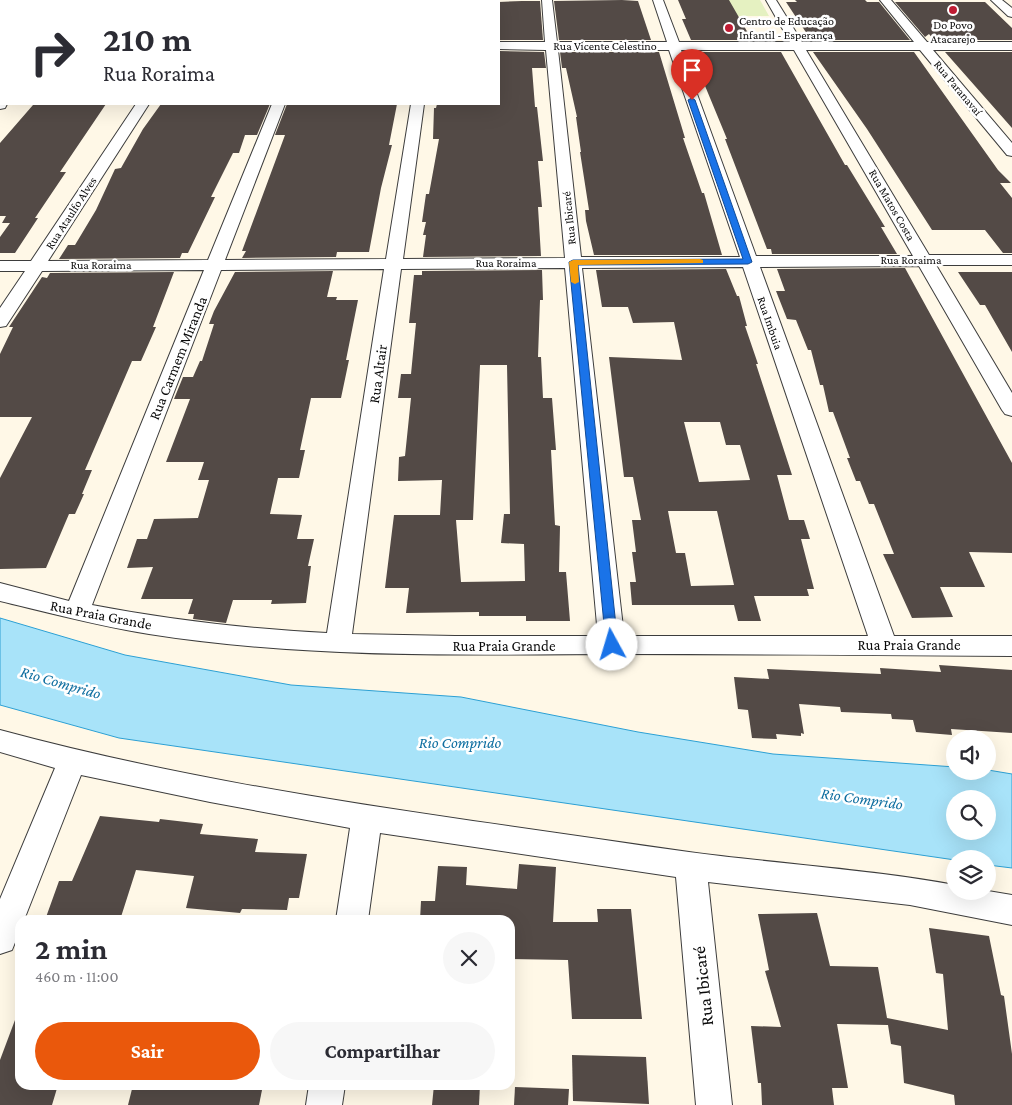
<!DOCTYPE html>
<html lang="pt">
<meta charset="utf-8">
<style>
body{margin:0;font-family:"Crimson Pro",serif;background:#f7f7f7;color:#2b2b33;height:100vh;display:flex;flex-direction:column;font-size:19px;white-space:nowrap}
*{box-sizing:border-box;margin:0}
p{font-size:16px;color:#7c7c81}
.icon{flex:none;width:28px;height:28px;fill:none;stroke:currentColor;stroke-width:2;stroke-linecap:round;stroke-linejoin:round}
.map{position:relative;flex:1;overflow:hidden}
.side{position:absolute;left:15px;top:915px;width:500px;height:175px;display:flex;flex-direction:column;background:#fff;border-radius:15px;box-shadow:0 5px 20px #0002}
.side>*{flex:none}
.top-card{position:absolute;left:0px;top:0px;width:500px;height:105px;box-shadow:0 5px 20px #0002;background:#fff;color:#2b2b33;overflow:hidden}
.tools{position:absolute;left:946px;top:730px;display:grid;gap:10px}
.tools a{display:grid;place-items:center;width:50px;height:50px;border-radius:50%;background:#fff;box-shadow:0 5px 20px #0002;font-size:25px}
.pin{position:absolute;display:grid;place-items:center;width:42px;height:42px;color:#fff;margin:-51px -21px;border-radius:50% 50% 50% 0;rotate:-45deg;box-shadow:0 0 5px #0007}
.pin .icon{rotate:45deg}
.me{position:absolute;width:55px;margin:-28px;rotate:354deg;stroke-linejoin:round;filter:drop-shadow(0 0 4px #0008)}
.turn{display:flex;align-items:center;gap:18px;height:105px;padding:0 20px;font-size:22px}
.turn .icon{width:65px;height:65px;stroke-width:2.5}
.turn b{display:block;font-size:35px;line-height:42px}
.round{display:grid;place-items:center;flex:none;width:52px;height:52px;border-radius:26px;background:#f7f7f7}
.summary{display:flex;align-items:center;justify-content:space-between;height:85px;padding:0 20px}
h1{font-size:30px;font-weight:700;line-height:38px}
.primary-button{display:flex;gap:10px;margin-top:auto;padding:10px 20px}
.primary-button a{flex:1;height:58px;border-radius:30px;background:#ea580c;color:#fff;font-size:20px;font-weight:700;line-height:58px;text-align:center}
.primary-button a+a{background:#f7f7f7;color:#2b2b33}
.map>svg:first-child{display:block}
.pitch{fill:#e5f1c1}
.water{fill:#a8e3f9;stroke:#2ca0d4;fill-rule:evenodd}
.building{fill:#534a46;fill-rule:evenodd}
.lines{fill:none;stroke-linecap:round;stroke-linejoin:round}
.minor-casing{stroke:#3d3d3d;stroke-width:2}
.minor{fill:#fff;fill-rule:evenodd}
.route{fill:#1a73e8;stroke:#114b97}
.slow{fill:#f59e0b}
.poi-dot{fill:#bf1c33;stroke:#fff;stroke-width:2}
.labels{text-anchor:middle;stroke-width:5;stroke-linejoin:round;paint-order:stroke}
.far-poi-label{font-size:12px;fill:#0a0a0a;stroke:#fff;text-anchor:start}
.far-street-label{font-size:12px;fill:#0a0a0a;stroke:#fff}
.street-label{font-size:15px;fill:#0a0a0a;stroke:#fff}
.water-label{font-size:16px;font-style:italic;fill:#0e6ea0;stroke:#fff}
.near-street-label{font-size:18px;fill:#0a0a0a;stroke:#fff}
</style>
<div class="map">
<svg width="1012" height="1105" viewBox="0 0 1012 1105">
<rect width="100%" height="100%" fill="#fff8e7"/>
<path class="pitch" d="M729,0H760L769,16H736Z"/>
<path class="water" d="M0,618L125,655L291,685L461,697L638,732L773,754L955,767V771L988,770L1012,774V868L988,865V859L955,860L119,738L0,705ZM955,799H988V831H955Z"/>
<g class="building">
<path d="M622,0L638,1L651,40H559L554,1Z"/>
<path d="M678,0H729L752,40H691L682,19H686Z"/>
<path d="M795,0H865L867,2H879L910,40H811L786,2H797Z"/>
<path d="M522,1H540L543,40H499V2Z"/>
<path d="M895,2H985L1012,28V40H934L929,34L925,37Z"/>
<path d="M499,51L544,52L546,68H532L535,107H537L543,161H538L542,207H538L541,256L423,257L426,235H423L426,222H422L426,194H429L439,139H433L434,108H436L437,104H499Z"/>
<path d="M560,52H659L685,138H683L702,193H704L722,255H594L586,221L585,210H589L580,152H581L576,117H577L566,68H562Z"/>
<path d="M691,52H781L845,165H847L885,227H881L897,254H772L771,249H767L725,139H727Z"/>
<path d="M813,52H914L998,170L1011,183H1000L1012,198V253H1003L985,230H932L867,129Z"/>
<path d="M945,52H1012V128L990,103Z"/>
<path d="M106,104L60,172H66L35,218H38L15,253H0V237L10,223H2L6,216H0V143L33,105Z"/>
<path d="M161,104H270L257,135H245L239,153H233L211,197H215L188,253H182L180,258L59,259L68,245H75L96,210L115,169L121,168L143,129Z"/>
<path d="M287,104H397L389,145H392L381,188L369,252H337L336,257L242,258L246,251H242L285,135H275Z"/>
<path d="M905,268L1012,463V553L969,552L985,587H940L953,617L912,618L883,554H894L874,504H869L860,481H856L847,458H850L833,412H829L823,385H820L811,350H808L796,320L787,319L776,291H785L777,269Z"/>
<path d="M726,269L737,296H739L747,326H745L758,364H756L792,475H777L789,520H804L810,539H801L814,589H807L809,596H754L761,621H738L734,605H632L630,582H636L632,552H636L632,520H641L633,477H624L609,357L682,360L674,322L633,323L628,307H602L596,270ZM684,422H720L726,445H740L750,480L699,482ZM668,511H717L734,585L691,586L685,553H676Z"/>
<path d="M542,270L543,300H540L538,357H541L543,398H552L556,450H551L555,525L560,526L559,572H566L570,621H526V616H479V612L406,613L409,588H385L394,515H440L442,480L398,481L399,457L405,456L411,398H398L401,374H411L416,323H409L414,275H422V271ZM480,365H507L510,514H504L501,543L524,544L525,581L461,582L456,520H473Z"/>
<path d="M333,271L327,297H337L336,300H358L346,360H349L341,398H311L300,450H305L299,478H278L270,514L302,515L297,539H314L308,566H311L306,603L271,604L272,600H233L226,623L193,619L194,614H188L193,599H141L153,567L127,568L137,539H147L154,519L198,518L209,480H198L204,462H166L190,399H174L183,377H193L200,361H202L214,324H209L214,311L235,272Z"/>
<path d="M174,272L153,327H156L141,361H132L85,470H92L82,494H84L75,514H69L46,568L0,569V478L32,417H0V354L13,327H9L42,277L47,278L50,273Z"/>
<path d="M958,272H1012V352L985,305H980Z"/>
<path d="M939,665L1012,670V733L951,729L952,735L916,732L913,720L892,719L891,714L841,712L840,707L799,704L804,734L801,733V736L776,734L777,739L752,738L748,710L738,709L734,677L769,679L767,669L881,674L880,668L941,672Z"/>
<path d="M100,816L159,822L160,819L203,824L200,834L258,839L255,852L307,854L299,898H289L287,910L242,909L240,913L186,908L194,876L136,870L120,920H45L59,881H72Z"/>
<path d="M519,864L556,867L553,922H598L597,909H631L642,1019H572L568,960L510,959V920L464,917V920H420L421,901H435L438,866L467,867L466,885L517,889Z"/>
<path d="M817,913L830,966L878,967L887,1018L948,1030L943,974L936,973L929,928L989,936L1001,995L1004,996L1012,1054V1105H955L954,1095L904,1083L901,1046L891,1044L888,1025L837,1024L848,1088H832L834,1105H762L761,1083H758L751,1026L781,1027L765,971L769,970L758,914Z"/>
<path d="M18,1012L20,1013V1085H58L52,1105H0V1060Z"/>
<path d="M572,1055L646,1057L649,1104L573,1101Z"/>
<path d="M133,1085H263L259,1105H128Z"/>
<path d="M434,1085H480L479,1105H432Z"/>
<path d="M515,1087L569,1089L568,1105H514Z"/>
</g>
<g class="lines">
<g class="minor-casing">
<g id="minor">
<rect x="427" y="0" width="10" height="1"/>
<path d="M542,0H552L557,42H667L653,0H663L679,42H790L766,0H776L802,42H914L880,0H891L927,42H1012V50H933L1012,143V156L1007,155L920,50H806L929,255H1012V265H936L1012,393V416L1005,414L1002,410L919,266L760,267L894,636H1012V656C877,655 743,654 608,654C455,655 301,658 149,634C99,626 50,613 0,601V583L69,601L204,270L42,271L6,326L0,327V308L25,271H0V261H31L136,104H149L48,261L208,260L272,104H285L225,260L386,259L411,104H424L403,259L565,258L546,50L499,49V42H545ZM558,50H669L740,257H581ZM681,50H794L913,256H756ZM743,267L868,636H624L582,268ZM565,268L598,636H455L352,634L401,269ZM384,269L327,633C248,629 170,620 92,605L221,270Z"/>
<path d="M991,0H1002L1012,8V17L1008,16Z"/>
<path d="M0,43L1,44V51H0Z"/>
<path d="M0,99L1,104H7L5,108L0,109Z"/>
<path d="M0,730C155,772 314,798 473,821C545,831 617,842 689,852C778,864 867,869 955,885V891H988L1012,895V925L910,905L708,882L732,1105H696L676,877L380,833L368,920H336L350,828L210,802L81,775L24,920H20V930L12,950L0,954V899L55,768L0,752Z"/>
<path d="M309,1085H345L342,1105H306Z"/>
</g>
</g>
<use href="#minor" class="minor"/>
</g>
<path class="route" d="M692,98L695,100L752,262L748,264L578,265L618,645L616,649H607L606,645L569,262L573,260L743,259L688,100Z"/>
<path class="slow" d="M700,259L703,260V263L578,265L579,282L575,284L571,282L569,262L573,260Z"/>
<g class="poi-dot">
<circle cx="953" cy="10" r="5"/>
<circle cx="729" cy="28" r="5"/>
</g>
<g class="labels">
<g class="far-poi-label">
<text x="739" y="25">Centro de Educação<tspan x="739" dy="14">Infantil - Esperança</tspan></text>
<text x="953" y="29" text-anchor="middle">Do Povo<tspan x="953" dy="14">Atacarejo</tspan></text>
</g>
<g class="far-street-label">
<text x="605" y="50">Rua Vicente Celestino</text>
<text transform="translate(958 88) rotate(50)" y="4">Rua Paranavaí</text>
<text transform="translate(892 205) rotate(60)" y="4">Rua Matos Costa</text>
<text transform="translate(71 213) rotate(-57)" y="4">Rua Ataulfo Alves</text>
<text transform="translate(569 218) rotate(-96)" y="4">Rua Ibicaré</text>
<text x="911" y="264">Rua Roraima</text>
<text x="506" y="267">Rua Roraima</text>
<text x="101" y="269">Rua Roraima</text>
<text transform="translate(770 323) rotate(71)" y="4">Rua Imbuia</text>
</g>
<g class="street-label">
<text transform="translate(178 358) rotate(-68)" y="5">Rua Carmem Miranda</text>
<text transform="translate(378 374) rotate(-82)" y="5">Rua Altair</text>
<text transform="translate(101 615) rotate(11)" y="5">Rua Praia Grande</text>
<text x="909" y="650">Rua Praia Grande</text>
<text x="504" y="651">Rua Praia Grande</text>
</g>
<g class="water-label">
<text transform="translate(61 682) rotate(16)" y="6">Rio Comprido</text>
<text x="460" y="748">Rio Comprido</text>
<text transform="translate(862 798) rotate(8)" y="6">Rio Comprido</text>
</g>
<g class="near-street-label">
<text transform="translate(703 986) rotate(-96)" y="6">Rua Ibicaré</text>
</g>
</g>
</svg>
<div class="tools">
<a><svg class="icon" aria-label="sound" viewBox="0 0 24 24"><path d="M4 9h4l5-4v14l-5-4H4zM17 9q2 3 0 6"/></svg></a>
<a><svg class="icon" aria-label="search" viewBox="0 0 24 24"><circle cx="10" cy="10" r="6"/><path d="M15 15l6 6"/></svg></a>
<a><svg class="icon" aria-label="layers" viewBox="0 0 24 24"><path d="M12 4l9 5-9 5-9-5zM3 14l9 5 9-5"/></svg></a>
</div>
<div class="pin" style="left:692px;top:100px;background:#d93025"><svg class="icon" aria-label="arrive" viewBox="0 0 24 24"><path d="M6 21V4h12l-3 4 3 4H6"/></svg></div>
<svg class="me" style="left:612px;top:645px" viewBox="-20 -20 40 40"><circle r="19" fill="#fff"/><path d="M0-13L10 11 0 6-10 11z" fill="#1a73e8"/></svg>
<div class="top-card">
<div class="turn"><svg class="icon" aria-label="right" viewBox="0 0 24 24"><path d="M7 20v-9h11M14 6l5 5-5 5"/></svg><div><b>210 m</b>Rua Roraima</div></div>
</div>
<section class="side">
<div class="summary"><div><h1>2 min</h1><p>460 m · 11:00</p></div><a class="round"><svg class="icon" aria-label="close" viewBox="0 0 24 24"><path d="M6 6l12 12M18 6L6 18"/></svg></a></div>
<div class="primary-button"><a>Sair</a><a>Compartilhar</a></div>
</section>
</div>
